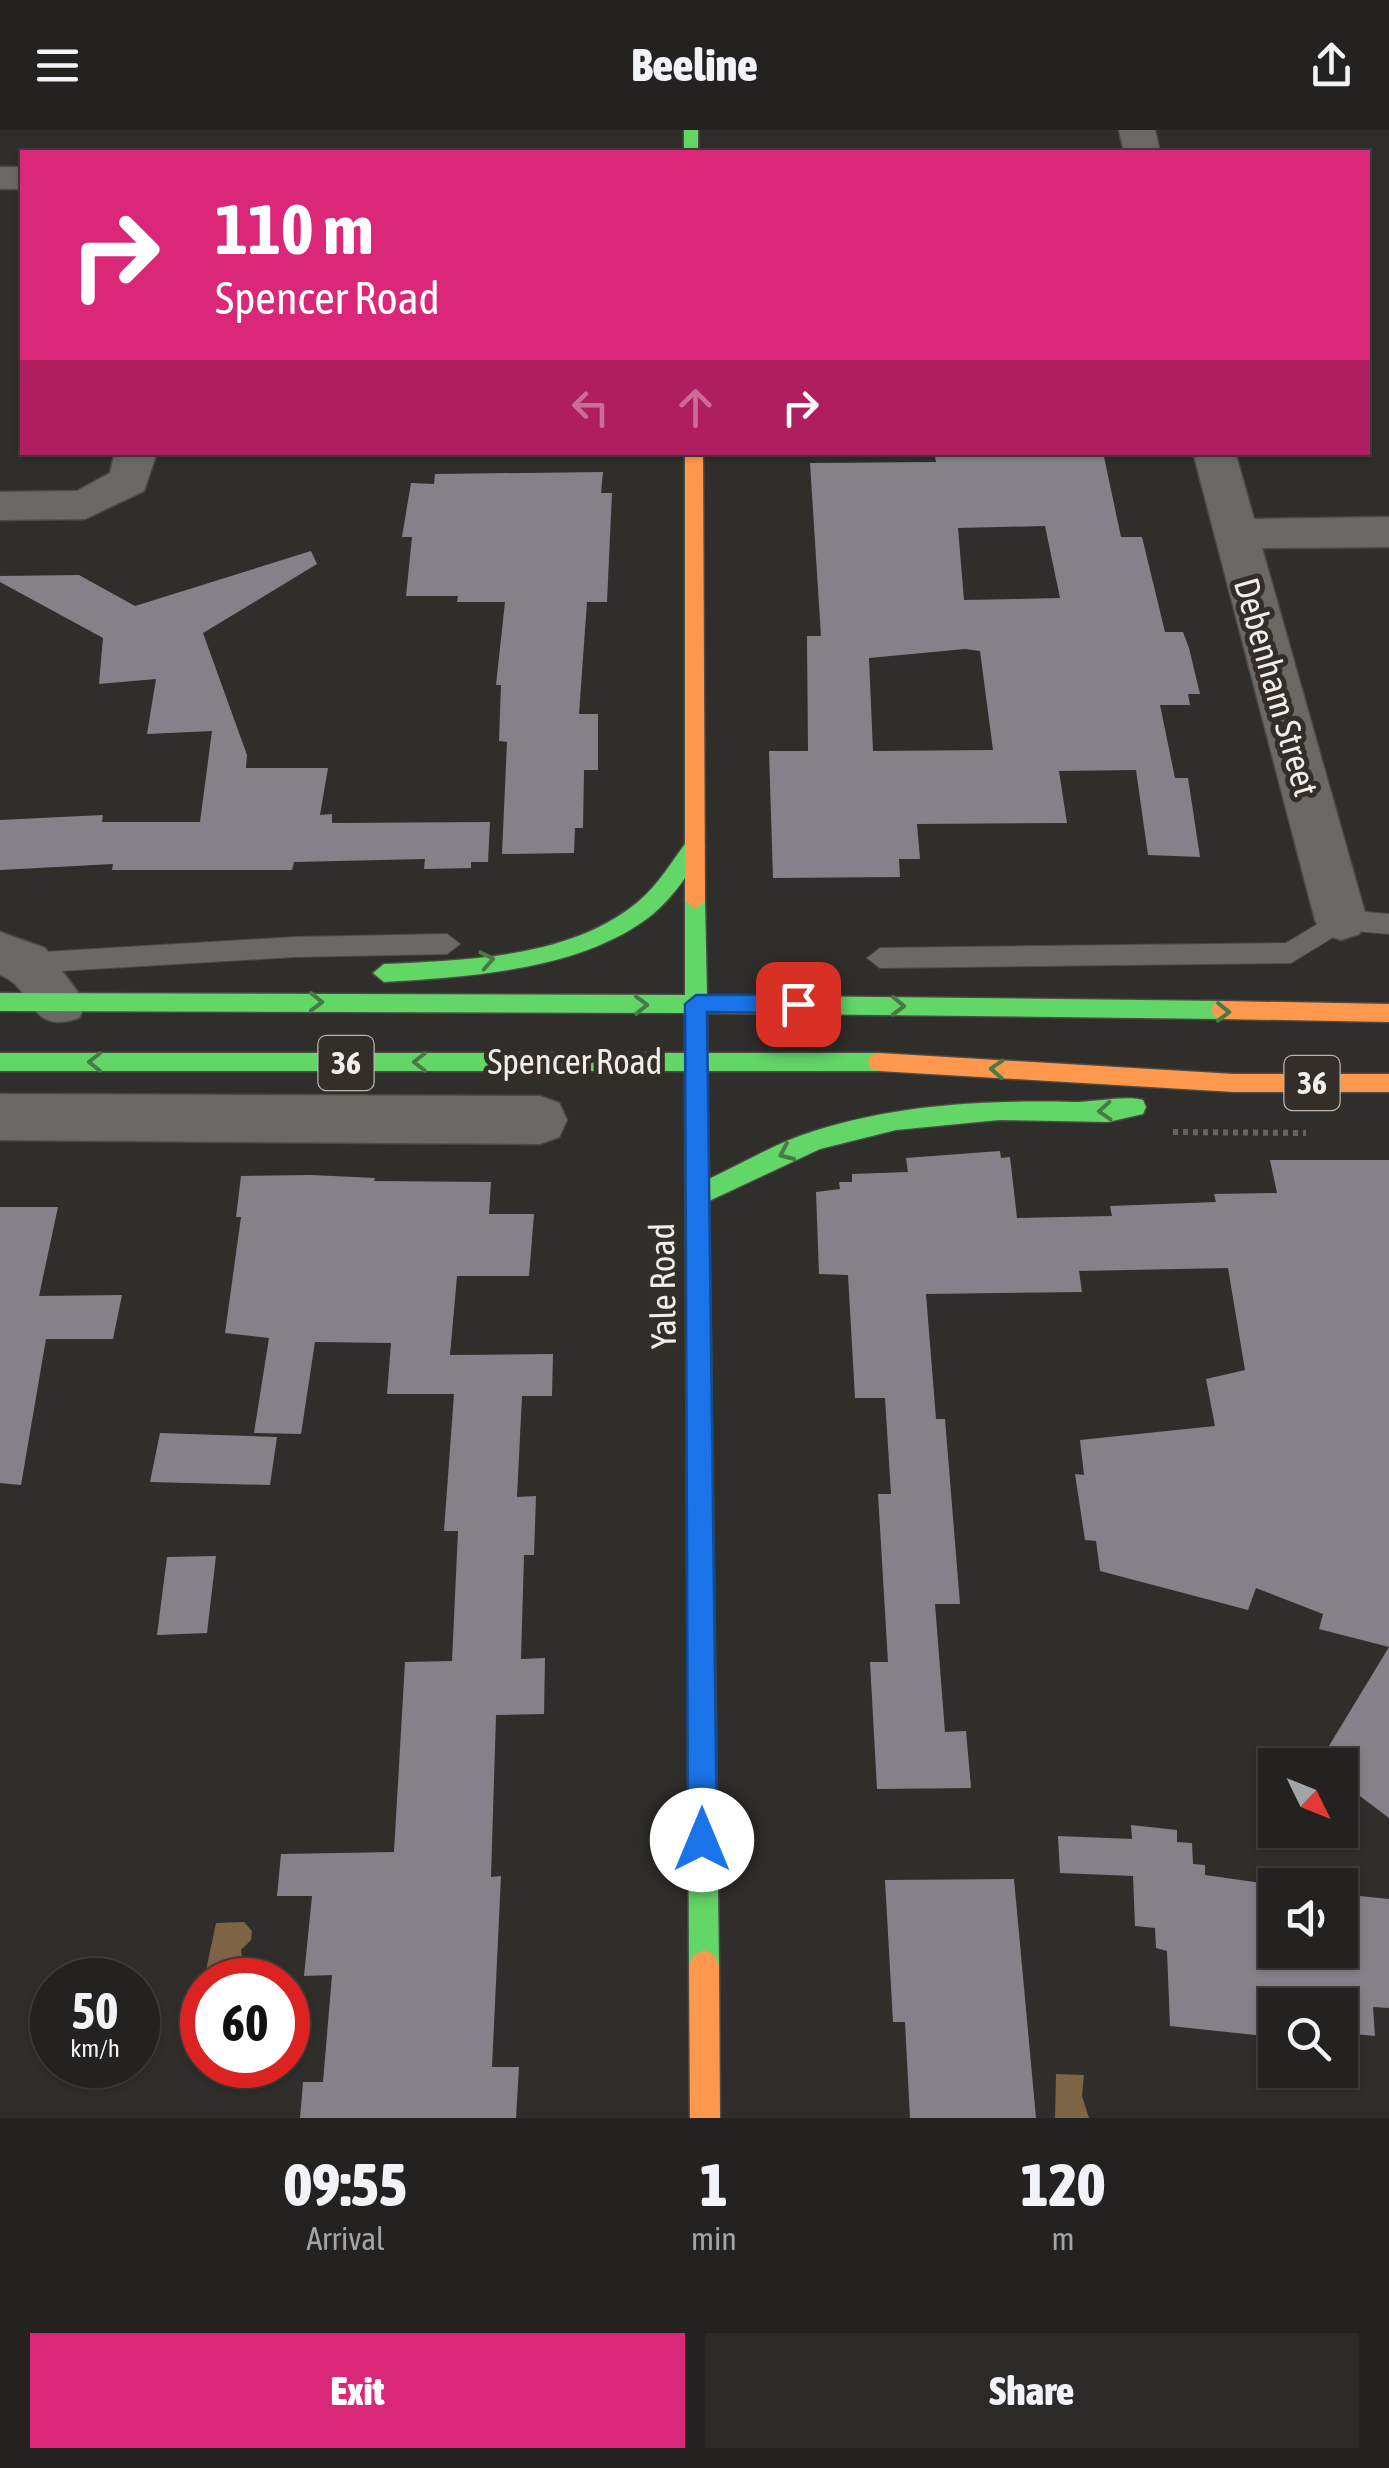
<!DOCTYPE html>
<style>
body{margin:0;font-family:"Asap Condensed",sans-serif;background:#2c2a29;color:#f1f3f6;height:100vh;display:flex;flex-direction:column;font-size:38px;white-space:nowrap}
*{box-sizing:border-box;margin:0}
p{font-size:32px;color:#a3a4a5}
.icon{flex:none;width:55px;height:55px;fill:none;stroke:currentColor;stroke-width:2;stroke-linecap:round;stroke-linejoin:round}
.map{position:relative;height:1988px;overflow:hidden}
.sheet{display:flex;flex-direction:column;background:#242220;flex:1}
.sheet>*{flex:none}
.banner{position:absolute;left:20px;top:20px;width:1350px;height:305px;border-radius:0px;box-shadow:0 2px 8px #0004,0 0 0 2px #413f3e;background:#db2777;color:#fff;overflow:hidden}
.needle{width:65px;rotate:133deg}
.fabs{position:absolute;left:1258px;top:1618px;display:grid;gap:20px}
.fabs a{display:grid;place-items:center;width:100px;height:100px;border-radius:0px;background:#242220;box-shadow:0 2px 8px #0004,0 0 0 2px #413f3e;font-size:50px}
.speed{position:absolute;left:30px;top:1828px;display:flex;gap:20px;font-size:50px;font-weight:700;text-align:center}
.speed>*{display:grid;place-content:center;width:130px;height:130px;border-radius:50%;background:#242220;box-shadow:0 2px 8px #0004,0 0 0 2px #413f3e;line-height:1}
.speed small{font-size:25px;font-weight:400}
.speed .limit{border:15px solid #d22;background:#fff;color:#111}
.pin{position:absolute;display:grid;place-items:center;width:85px;height:85px;color:#fff;margin:-42px;border-radius:20px;box-shadow:0 5px 15px #0006}
.me{position:absolute;width:110px;margin:-55px;rotate:0deg;stroke-linejoin:round;filter:drop-shadow(0 0 8px #0008)}
.turn{display:flex;align-items:center;gap:35px;height:210px;padding:0 30px;font-size:45px}
.turn .icon{width:130px;height:130px;stroke-width:2.5}
.turn b{display:block;font-size:70px;line-height:85px}
.lanes{display:flex;align-items:center;height:95px;padding:0 30px;background:#0003;justify-content:center;gap:50px;direction:ltr}
.lanes .off{opacity:.35}
.eta{display:flex;justify-content:space-evenly;align-items:center;height:170px;text-align:center}
.eta b{font-size:60px;font-weight:800;line-height:70px}
.cta{display:flex;gap:20px;margin-top:auto;padding:20px 30px}
.cta a{flex:1;height:115px;border-radius:0px;background:#db2777;color:#fff;font-size:40px;font-weight:800;line-height:115px;text-align:center}
.cta a+a{background:#2c2a29;color:#f1f3f6}
header{display:flex;justify-content:space-between;align-items:center;height:130px;padding:0 30px;background:#242220;font-size:45px;font-weight:800}
.map>svg:first-child{display:block}
.water{fill:#7d6444}
.building{fill:#868188;fill-rule:evenodd}
.lines{fill:none;stroke-linecap:round;stroke-linejoin:round}
.lane-casing{stroke:#4c4a47;stroke-width:2}
.street-casing{stroke:#4c4a47;stroke-width:3}
.fast-casing{stroke:#4c4a47;stroke-width:3}
.slow-casing{stroke:#4c4a47;stroke-width:3}
.path{stroke:#666462;stroke-width:6;stroke-dasharray:5 5;stroke-linecap:butt}
.lane{fill:#6b6966;fill-rule:evenodd}
.street{fill:#6b6966;fill-rule:evenodd}
.fast{fill:#63d668;fill-rule:evenodd}
.slow{fill:#ff974d;fill-rule:evenodd}
.oneway{stroke:#497a45}
.route{fill:#1a73e8;stroke:#114b97;stroke-width:2.5}
.labels{text-anchor:middle;stroke-width:10;stroke-linejoin:round;paint-order:stroke}
.shield{fill:#332e28;stroke:#b9b4b0;stroke-width:2.5}
.shield-label{font-size:32px;font-weight:bold;fill:#f2eeea}
.street-label{font-size:35px;fill:#f2eeea;stroke:#332e28}
</style>
<header><svg class="icon" aria-label="menu" viewBox="0 0 24 24"><path d="M4 6h16M4 12h16M4 18h16"/></svg>Beeline<svg class="icon" aria-label="share" viewBox="0 0 24 24"><path d="M12 15V3M7 8l5-5 5 5M5 13v7h14v-7"/></svg></header>
<div class="map">
<svg width="1389" height="1988" viewBox="0 0 1389 1988">
<rect width="100%" height="100%" fill="#302e2b"/>
<g class="water">
<path d="M244,1792L252,1801L251,1810L241,1820L246,1850H204L216,1793Z"/>
<path d="M1056,1944L1084,1945L1082,1966L1089,1988H1055Z"/>
</g>
<g class="building">
<path d="M981,322H1103L1121,407H1142L1165,502H1183L1189,518L1200,564H1188L1190,575H1160L1175,648H1188L1200,727L1148,725L1136,640L1059,641L1067,693L917,694L920,729H899L900,747L773,748L769,621H808L807,506H821L810,333L936,332L935,326ZM1045,396L1060,468L964,470L958,398ZM965,519L980,521L993,620L873,621L869,528Z"/>
<path d="M603,342L601,363H612L607,472H587L579,584H598V640H584L583,698H575L574,723L502,724L507,612L499,611L501,555H496L505,472H457L458,466H406L412,407H402L411,353L434,354L435,344Z"/>
<path d="M311,421L317,434L203,503L247,625L246,638H328L320,685L332,684V693L490,692L488,732H471V738L424,739L425,729L294,732L292,740H112L113,734L0,740V690L103,685L102,692H200L212,601L147,604L156,549L99,554L103,508L0,452V446L79,445L135,476Z"/>
<path d="M1000,1021L1001,1028L1010,1027L1017,1088L1112,1086L1110,1076L1216,1072L1214,1064L1277,1063L1270,1030H1389V1517L1319,1499L1323,1484L1256,1458L1248,1480L1100,1441L1096,1411L1085,1410L1075,1344L1084,1345L1080,1310L1215,1296L1206,1249L1245,1240L1228,1138L1079,1141L1082,1162L926,1164L936,1289H945L960,1474H935L945,1602L966,1601L971,1658L877,1659L870,1532H888L878,1364H891L885,1268H855L848,1145L819,1144L816,1062L840,1059L839,1052H852V1044L908,1042L906,1028Z"/>
<path d="M311,1045L375,1048L374,1051L491,1052L489,1084H534L529,1146H457L450,1225L553,1224L552,1266H522L517,1367L536,1366L534,1425H524L521,1529L545,1528L544,1584L496,1585L491,1747L501,1746L492,1937H519L516,1988H300L303,1952H323L332,1845L304,1846L312,1766H277L281,1724L394,1722L405,1532L452,1531L458,1401H444L454,1264H387L391,1213L315,1212L301,1304L254,1303L269,1208L225,1203L241,1087H236L241,1046Z"/>
<path d="M0,1077H58L39,1166L122,1165L113,1209H46L21,1355L0,1353Z"/>
<path d="M160,1303L277,1307L270,1355L150,1352Z"/>
<path d="M216,1426L207,1503L157,1505L167,1427Z"/>
<path d="M1389,1517V1688L1340,1651V1635L1318,1634Z"/>
<path d="M1131,1695L1177,1700V1712L1192,1713L1193,1734L1205,1735V1745L1275,1755V1820H1340V1764L1389,1769V1878L1373,1877L1375,1906L1344,1903L1345,1914L1340,1913V1875H1275V1907L1170,1896L1167,1821L1156,1818L1155,1798L1135,1796L1133,1746L1060,1743L1058,1706L1132,1709Z"/>
<path d="M1014,1749L1036,1988H910L905,1892H893L885,1750Z"/>
</g>
<g class="lines">
<g class="lane-casing">
<g id="lane">
<path d="M1341,780L1389,784V804L1345,800L1291,833L880,838L867,828L880,818L1286,813Z"/>
<path d="M447,804L460,814L447,824L295,827L27,843L14,833L27,823L295,807Z"/>
</g>
</g>
<g class="street-casing">
<g id="street">
<path d="M1119,0H1155L1160,22H1124Z"/>
<rect x="0" y="37" width="22" height="22"/>
<path d="M115,322H157L144,361L85,389L0,390V362L77,361L110,343Z"/>
<path d="M1193,322H1235L1254,389L1389,387V417L1262,418L1367,790L1359,804L1341,810L1323,804L1315,790Z"/>
<path d="M0,802L45,818L86,873L79,888C27,906 36,858 0,845Z"/>
<path d="M0,964L540,966L559,973L567,990L559,1007L540,1014L0,1010Z"/>
</g>
</g>
<g class="fast-casing">
<g id="fast">
<rect x="684" y="0" width="14" height="22"/>
<path d="M695,708L705,716C692,740 674,766 653,784C584,840 469,847 384,852L373,843L384,834C467,830 572,828 639,771C659,754 672,731 688,710Z"/>
<path d="M695,763L705,771L707,865L1222,871L1230,874L1233,880L1230,886L1222,889L707,883V923H879L887,925L890,932L887,939L879,941H707L709,1049C743,1033 778,1012 814,1001C899,974 987,970 1074,972C1093,972 1128,965 1143,970L1146,977L1143,984L1108,992L999,990L896,1000L820,1019L709,1071L719,1835L714,1845L704,1850L694,1845L689,1835L685,941H0V923H685V883L0,881V863L685,865V771Z"/>
</g>
</g>
<g class="slow-casing">
<g id="slow">
<path d="M685,322H703L705,771L695,779L685,771Z"/>
<path d="M1222,871L1389,874V892L1222,889L1214,886L1211,880L1214,874Z"/>
<path d="M879,923L1234,944H1389V962H1234L879,941L871,939L868,932L871,925Z"/>
<path d="M704,1820L714,1825L719,1835L720,1988H690L689,1835L694,1825Z"/>
</g>
</g>
<path class="path" d="M1173,1002L1306,1003"/>
<use href="#lane" class="lane"/>
<use href="#street" class="street"/>
<use href="#fast" class="fast"/>
<use href="#slow" class="slow"/>
</g>
<defs><path id="oneway-chevron" d="M-2-3.5L2.5 0L-2 3.5" fill="none" stroke-width="1.6" stroke-linecap="round" stroke-linejoin="round" transform="scale(2.5)"/></defs>
<g class="oneway">
<use href="#oneway-chevron" transform="translate(487 830) rotate(-11)"/>
<use href="#oneway-chevron" transform="translate(316 872) rotate(1)"/>
<use href="#oneway-chevron" transform="translate(641 875) rotate(-1)"/>
<use href="#oneway-chevron" transform="translate(898 876) rotate(1)"/>
<use href="#oneway-chevron" transform="translate(1223 882) rotate(1)"/>
<use href="#oneway-chevron" transform="translate(95 932) rotate(-180)"/>
<use href="#oneway-chevron" transform="translate(420 932) rotate(180)"/>
<use href="#oneway-chevron" transform="translate(997 939) rotate(-177)"/>
<use href="#oneway-chevron" transform="translate(1105 981) rotate(176)"/>
<use href="#oneway-chevron" transform="translate(786 1023) rotate(156)"/>
</g>
<path class="route" d="M696,865H798L809,874L798,883L707,882L717,1710L713,1720L702,1725L692,1720L688,1710L685,874Z"/>
<g class="labels">
<g class="shield">
<rect x="318.5" y="906" width="55" height="54" rx="8"/>
<rect x="1284.5" y="926" width="55" height="54" rx="8"/>
</g>
<g class="shield-label">
<text x="346" y="944">36</text>
<text x="1312" y="964">36</text>
</g>
<g class="street-label">
<text transform="translate(1276 557) rotate(74)" y="12">Debenham Street</text>
<text x="575" y="944">Spencer Road</text>
<text transform="translate(663 1156) rotate(-91)" y="12">Yale Road</text>
</g>
</g>
</svg>
<div class="fabs">
<a><svg class="needle" viewBox="-14 -14 28 28"><path d="M0-13l5 13h-10z" fill="#e53935"/><path d="M0 13l5-13h-10z" fill="#a3a4a5"/></svg></a>
<a><svg class="icon" aria-label="sound" viewBox="0 0 24 24"><path d="M4 9h4l5-4v14l-5-4H4zM17 9q2 3 0 6"/></svg></a>
<a><svg class="icon" aria-label="search" viewBox="0 0 24 24"><circle cx="10" cy="10" r="6"/><path d="M15 15l6 6"/></svg></a>
</div>
<div class="speed"><div>50<small>km/h</small></div><div class="limit">60</div></div>
<div class="pin" style="left:798px;top:874px;background:#d93025"><svg class="icon" aria-label="arrive" viewBox="0 0 24 24"><path d="M6 21V4h12l-3 4 3 4H6"/></svg></div>
<svg class="me" style="left:702px;top:1710px" viewBox="-20 -20 40 40"><circle r="19" fill="#fff"/><path d="M0-13L10 11 0 6-10 11z" fill="#1a73e8"/></svg>
<div class="banner">
<div class="turn"><svg class="icon" aria-label="right" viewBox="0 0 24 24"><path d="M7 20v-9h11M14 6l5 5-5 5"/></svg><div><b>110 m</b>Spencer Road</div></div>
<div class="lanes"><svg class="icon off" aria-label="left" viewBox="0 0 24 24"><path d="M17 20v-9H6M10 6l-5 5 5 5"/></svg><svg class="icon off" aria-label="ahead" viewBox="0 0 24 24"><path d="M12 20V5M6 11l6-6 6 6"/></svg><svg class="icon" aria-label="right" viewBox="0 0 24 24"><path d="M7 20v-9h11M14 6l5 5-5 5"/></svg></div>
</div>
</div>
<section class="sheet">
<div class="eta">
<div><b>09:55</b><p>Arrival</p></div>
<div><b>1</b><p>min</p></div>
<div><b>120</b><p>m</p></div>
</div>
<div class="cta"><a>Exit</a><a>Share</a></div>
</section>
